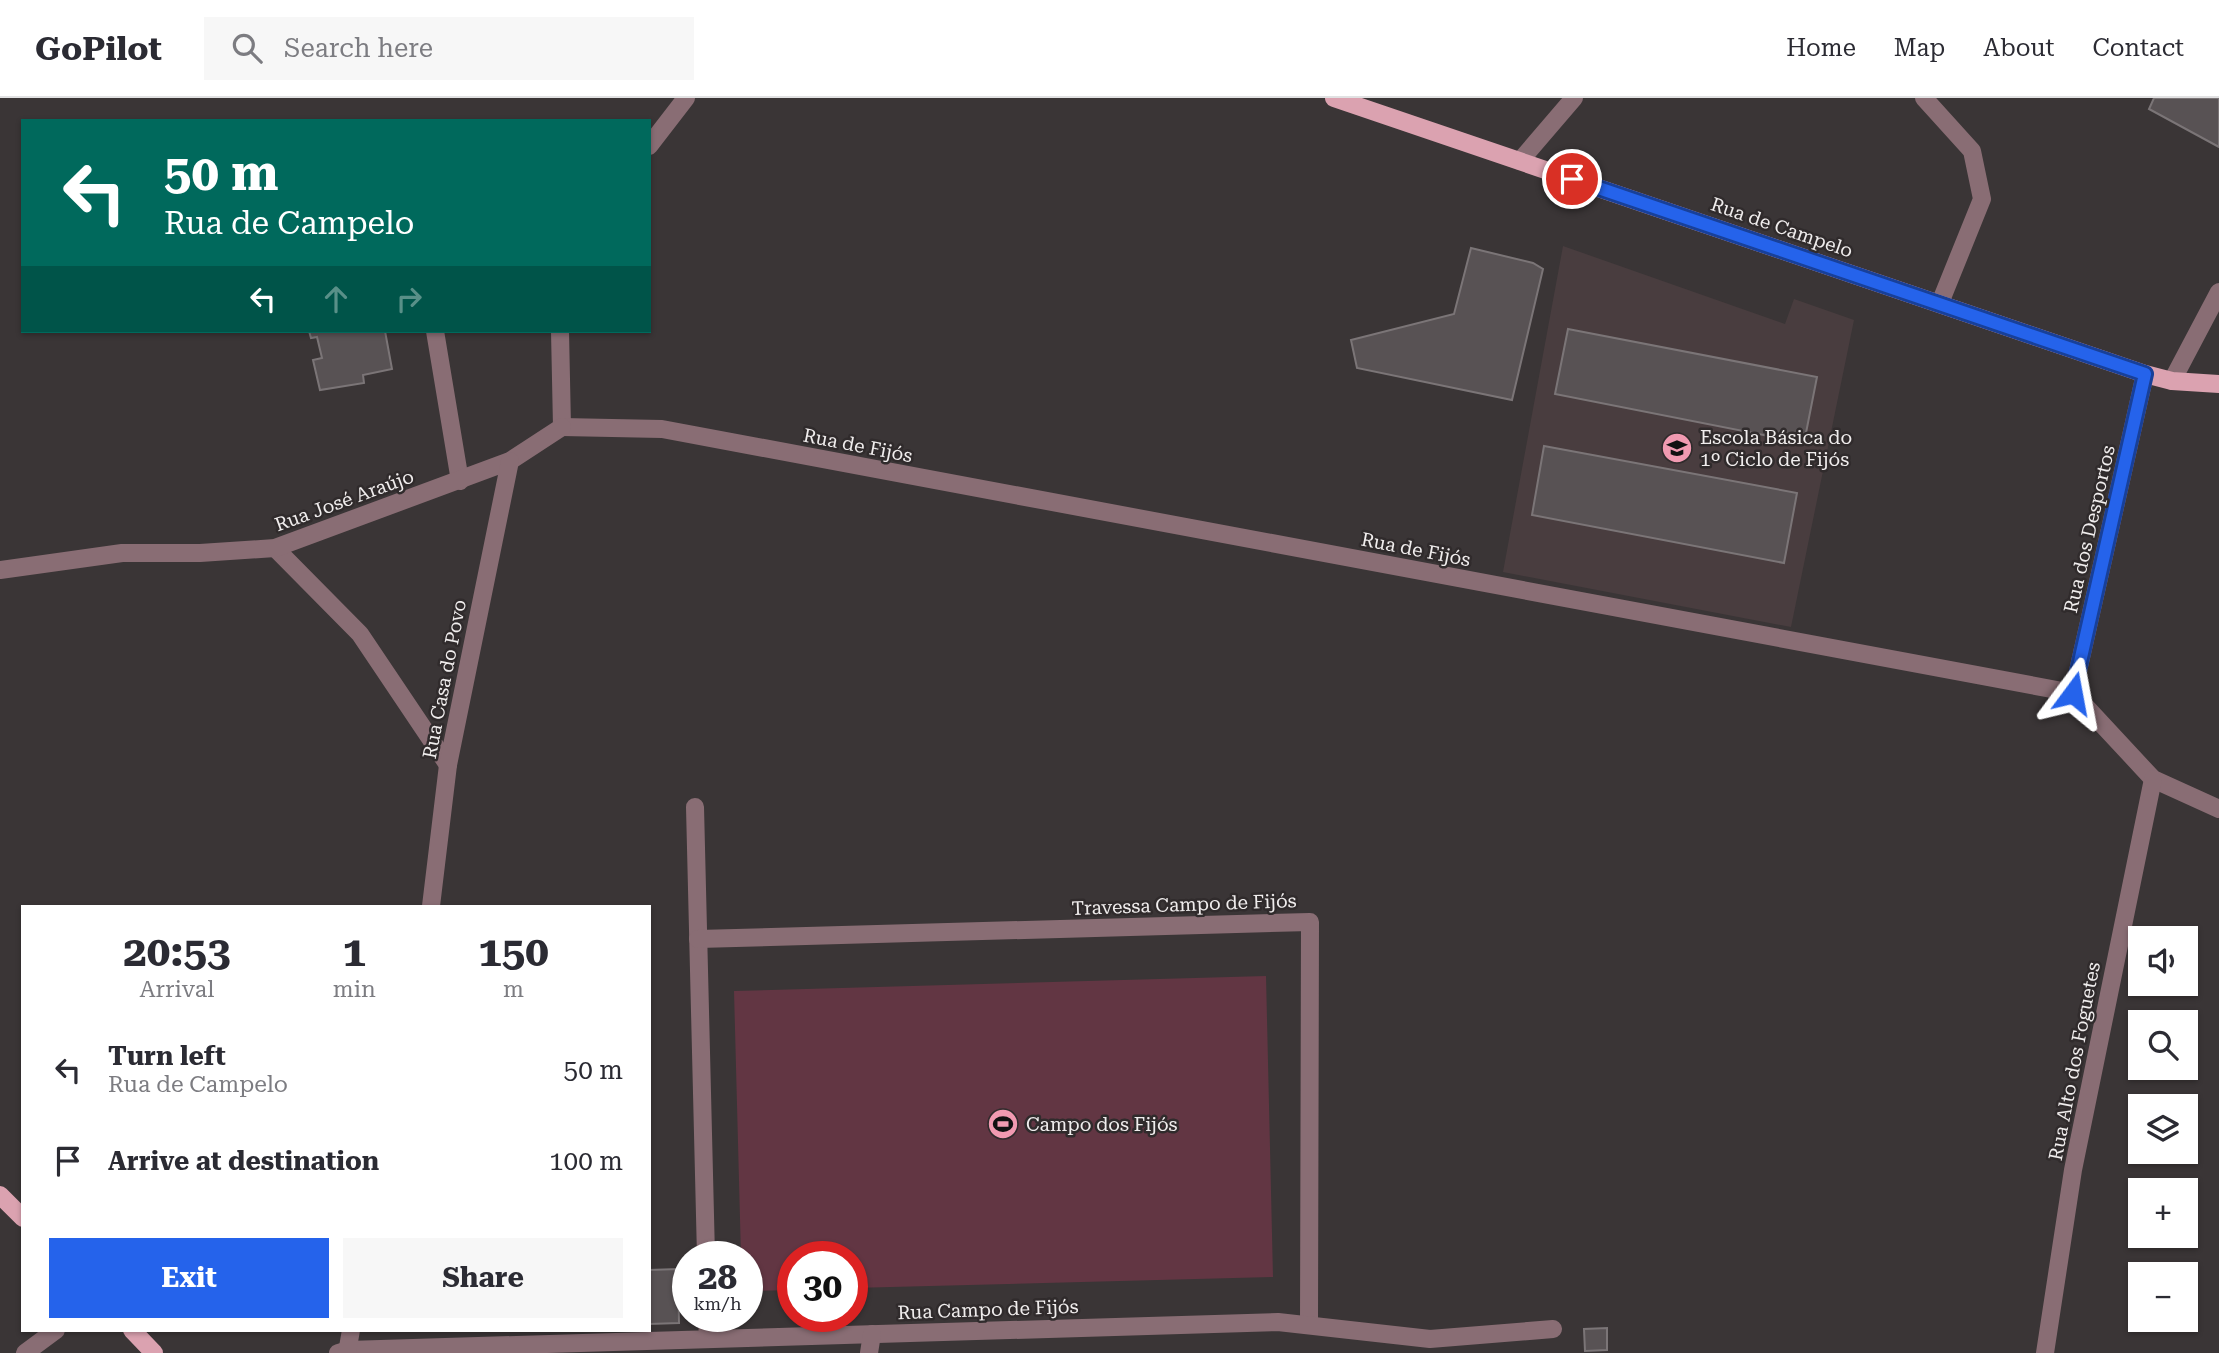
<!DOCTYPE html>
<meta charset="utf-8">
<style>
body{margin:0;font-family:"Roboto Serif",serif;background:#f7f7f7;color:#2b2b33;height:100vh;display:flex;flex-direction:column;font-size:26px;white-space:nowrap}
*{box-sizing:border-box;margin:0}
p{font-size:23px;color:#7c7c81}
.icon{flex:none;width:38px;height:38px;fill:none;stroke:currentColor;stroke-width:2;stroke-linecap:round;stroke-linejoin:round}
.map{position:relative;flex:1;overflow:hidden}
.side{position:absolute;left:21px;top:807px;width:630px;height:427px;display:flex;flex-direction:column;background:#fff;border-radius:0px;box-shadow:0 2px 5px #0004}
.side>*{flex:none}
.top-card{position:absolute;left:21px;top:21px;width:630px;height:214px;border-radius:0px;box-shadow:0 2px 5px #0004;background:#00695c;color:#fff;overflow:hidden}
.controls{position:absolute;left:2128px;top:828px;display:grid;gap:14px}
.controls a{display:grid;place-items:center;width:70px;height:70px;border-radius:0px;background:#fff;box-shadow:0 2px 5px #0004;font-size:35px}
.speed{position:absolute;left:672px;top:1143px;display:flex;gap:14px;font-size:35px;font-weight:700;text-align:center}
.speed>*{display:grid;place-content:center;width:91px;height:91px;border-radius:50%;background:#fff;box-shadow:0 2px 5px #0004;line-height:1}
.speed small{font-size:18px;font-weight:400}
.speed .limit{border:10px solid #d22;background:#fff;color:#111}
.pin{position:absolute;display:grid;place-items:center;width:60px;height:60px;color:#fff;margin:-30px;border:4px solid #fff;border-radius:50%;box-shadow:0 2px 7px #0007}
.me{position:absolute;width:77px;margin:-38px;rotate:13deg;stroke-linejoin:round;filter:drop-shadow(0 0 5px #0008)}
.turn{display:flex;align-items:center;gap:24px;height:147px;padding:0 28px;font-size:32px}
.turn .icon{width:91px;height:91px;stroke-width:2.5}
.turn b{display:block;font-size:49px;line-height:60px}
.lanes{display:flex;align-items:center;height:66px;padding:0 28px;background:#0003;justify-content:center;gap:35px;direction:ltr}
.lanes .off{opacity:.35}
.eta{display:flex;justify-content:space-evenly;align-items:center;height:119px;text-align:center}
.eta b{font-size:42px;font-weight:700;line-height:49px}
.action{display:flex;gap:14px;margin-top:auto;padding:14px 28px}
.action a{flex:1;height:80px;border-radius:0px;background:#2563eb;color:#fff;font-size:28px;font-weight:700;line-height:80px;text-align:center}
.action a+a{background:#f7f7f7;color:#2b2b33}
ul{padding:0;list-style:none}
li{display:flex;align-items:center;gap:21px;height:91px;padding:0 28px}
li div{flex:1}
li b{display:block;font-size:26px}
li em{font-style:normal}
header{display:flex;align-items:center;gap:42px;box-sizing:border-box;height:98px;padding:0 35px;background:#fff;border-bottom:2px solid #e1e1e2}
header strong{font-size:33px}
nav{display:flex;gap:38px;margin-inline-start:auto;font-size:24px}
.search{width:490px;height:63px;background:#f7f7f7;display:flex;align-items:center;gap:18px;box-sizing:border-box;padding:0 24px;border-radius:0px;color:#7c7c81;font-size:26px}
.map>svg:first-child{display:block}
.built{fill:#493d3f}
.green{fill:#623643}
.building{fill:#585254;stroke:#7b7577;stroke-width:2}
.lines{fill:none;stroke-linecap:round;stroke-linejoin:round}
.minor{stroke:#896d74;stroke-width:18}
.major{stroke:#dba2b0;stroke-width:18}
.route-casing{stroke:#184099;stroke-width:18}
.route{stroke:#2563eb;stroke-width:12}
.labels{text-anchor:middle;stroke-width:5;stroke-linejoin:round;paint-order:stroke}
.street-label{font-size:19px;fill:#f0eded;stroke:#302b2c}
.poi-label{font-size:19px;fill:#f0eded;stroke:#302b2c;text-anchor:start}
</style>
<header>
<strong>GoPilot</strong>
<div class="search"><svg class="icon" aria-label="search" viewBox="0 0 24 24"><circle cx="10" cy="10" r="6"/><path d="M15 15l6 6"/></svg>Search here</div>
<nav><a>Home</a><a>Map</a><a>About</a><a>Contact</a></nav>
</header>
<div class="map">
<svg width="2219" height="1255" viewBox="0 0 2219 1255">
<rect width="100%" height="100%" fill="#3a3536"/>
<path class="built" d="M1563,148L1785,226L1794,201L1854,222L1791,529L1503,474Z"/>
<path class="green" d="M1266,878L1273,1179L852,1190V1158H793V1192L747,1193V1158H741L734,893Z"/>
<g class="building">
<path d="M2154,0H2219V49L2149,11Z"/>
<path d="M1471,150L1533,165L1543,171L1512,302L1357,270L1351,242L1454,216Z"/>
<path d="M1568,231L1817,279L1804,345L1555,296Z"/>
<path d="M309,233H385L392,271L363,277L364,285L320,292L313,262L322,260L317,239L311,240Z"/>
<path d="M1544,348L1797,395L1784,465L1532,417Z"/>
<path d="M678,1171L679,1225L649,1226V1172Z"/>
<path d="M1607,1230V1252L1585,1253L1584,1231Z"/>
</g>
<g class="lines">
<g class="minor">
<path d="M1924,0L1972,53L1982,101L1940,205"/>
<path d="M649,48L686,0"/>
<path d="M1520,63L1574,0"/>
<path d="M435,233L460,383"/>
<path d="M560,233L562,329"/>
<path d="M2172,283L2219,194"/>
<path d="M562,329L662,331L2073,595L2153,681L2219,711"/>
<path d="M275,450L360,536L448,667"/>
<path d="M0,472L122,455H200L275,450L510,363L562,329"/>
<path d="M2073,595L2145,276"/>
<path d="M695,709L706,1158"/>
<path d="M431,808L448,667L510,363"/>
<path d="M698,841L1310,824L1309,1226"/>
<path d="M707,1218L708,1241"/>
<path d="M25,1255L56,1232"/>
<path d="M338,1255L348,1252L1278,1224L1430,1241L1553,1231"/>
<path d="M347,1255L351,1232"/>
<path d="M869,1255L872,1236"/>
<path d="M2045,1255L2073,1072L2153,681"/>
</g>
<g class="major">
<path d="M1334,0L2145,276L2172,283L2219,286"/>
<path d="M0,1097L23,1120"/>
<path d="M132,1232L154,1255"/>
</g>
</g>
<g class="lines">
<g class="route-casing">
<path id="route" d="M1572,81L2145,276L2073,595"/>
</g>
<use href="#route" class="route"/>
</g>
<defs>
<g id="school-disc" transform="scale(1.575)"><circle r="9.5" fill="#f19ab1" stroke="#302b2c"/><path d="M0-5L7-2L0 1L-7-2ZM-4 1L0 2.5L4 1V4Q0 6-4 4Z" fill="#111"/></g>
<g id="stadium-disc" transform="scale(1.575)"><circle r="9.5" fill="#f19ab1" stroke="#302b2c"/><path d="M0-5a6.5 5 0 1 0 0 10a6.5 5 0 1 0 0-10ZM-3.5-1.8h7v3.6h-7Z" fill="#111"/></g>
</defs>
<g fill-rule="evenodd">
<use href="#school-disc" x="1677" y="350"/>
<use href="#stadium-disc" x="1003" y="1026"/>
</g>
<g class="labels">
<g class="street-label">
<text transform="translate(1782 129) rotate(19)" y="7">Rua de Campelo</text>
<text transform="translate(858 347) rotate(11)" y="7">Rua de Fijós</text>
<text transform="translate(344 402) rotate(-20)" y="7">Rua José Araújo</text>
<text transform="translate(2089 431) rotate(-77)" y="7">Rua dos Desportos</text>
<text transform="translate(1416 451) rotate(11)" y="7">Rua de Fijós</text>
<text transform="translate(444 581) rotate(-79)" y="7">Rua Casa do Povo</text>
<text transform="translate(1184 806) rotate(-2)" y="7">Travessa Campo de Fijós</text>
<text transform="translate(2074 963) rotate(-79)" y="7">Rua Alto dos Foguetes</text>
<text transform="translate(988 1211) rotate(-2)" y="7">Rua Campo de Fijós</text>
</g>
<g class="poi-label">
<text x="1700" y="346">Escola Básica do<tspan x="1700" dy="22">1º Ciclo de Fijós</tspan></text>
<text x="1026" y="1033">Campo dos Fijós</text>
</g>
</g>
</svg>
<div class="controls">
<a><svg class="icon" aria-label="sound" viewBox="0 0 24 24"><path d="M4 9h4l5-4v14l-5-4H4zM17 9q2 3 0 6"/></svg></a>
<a><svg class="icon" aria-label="search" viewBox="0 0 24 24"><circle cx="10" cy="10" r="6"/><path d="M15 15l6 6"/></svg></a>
<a><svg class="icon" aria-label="layers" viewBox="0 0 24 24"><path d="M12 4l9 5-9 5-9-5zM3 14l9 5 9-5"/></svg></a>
<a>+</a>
<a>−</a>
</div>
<div class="speed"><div>28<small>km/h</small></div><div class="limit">30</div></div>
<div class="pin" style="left:1572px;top:81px;background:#d93025"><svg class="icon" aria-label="arrive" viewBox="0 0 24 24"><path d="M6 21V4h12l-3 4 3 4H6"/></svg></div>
<svg class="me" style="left:2073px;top:595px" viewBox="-20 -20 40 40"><path d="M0-17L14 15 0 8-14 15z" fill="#2563eb" stroke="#fff" stroke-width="4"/></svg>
<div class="top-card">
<div class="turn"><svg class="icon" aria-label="left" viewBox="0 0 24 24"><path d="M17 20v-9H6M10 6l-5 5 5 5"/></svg><div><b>50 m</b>Rua de Campelo</div></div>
<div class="lanes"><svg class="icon" aria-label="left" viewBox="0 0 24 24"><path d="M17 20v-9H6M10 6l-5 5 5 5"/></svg><svg class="icon off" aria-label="ahead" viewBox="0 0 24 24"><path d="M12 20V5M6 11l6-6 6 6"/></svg><svg class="icon off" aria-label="right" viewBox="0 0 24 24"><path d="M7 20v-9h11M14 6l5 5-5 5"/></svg></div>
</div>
<section class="side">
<div class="eta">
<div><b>20:53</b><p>Arrival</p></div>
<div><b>1</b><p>min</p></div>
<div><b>150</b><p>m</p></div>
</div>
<ul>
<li><svg class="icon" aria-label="left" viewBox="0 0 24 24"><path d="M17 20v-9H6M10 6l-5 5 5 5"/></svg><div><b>Turn left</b><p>Rua de Campelo</p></div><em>50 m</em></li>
<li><svg class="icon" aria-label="arrive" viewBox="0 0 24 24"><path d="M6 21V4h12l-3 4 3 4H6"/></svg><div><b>Arrive at destination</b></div><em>100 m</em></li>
</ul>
<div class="action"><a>Exit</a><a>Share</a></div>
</section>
</div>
